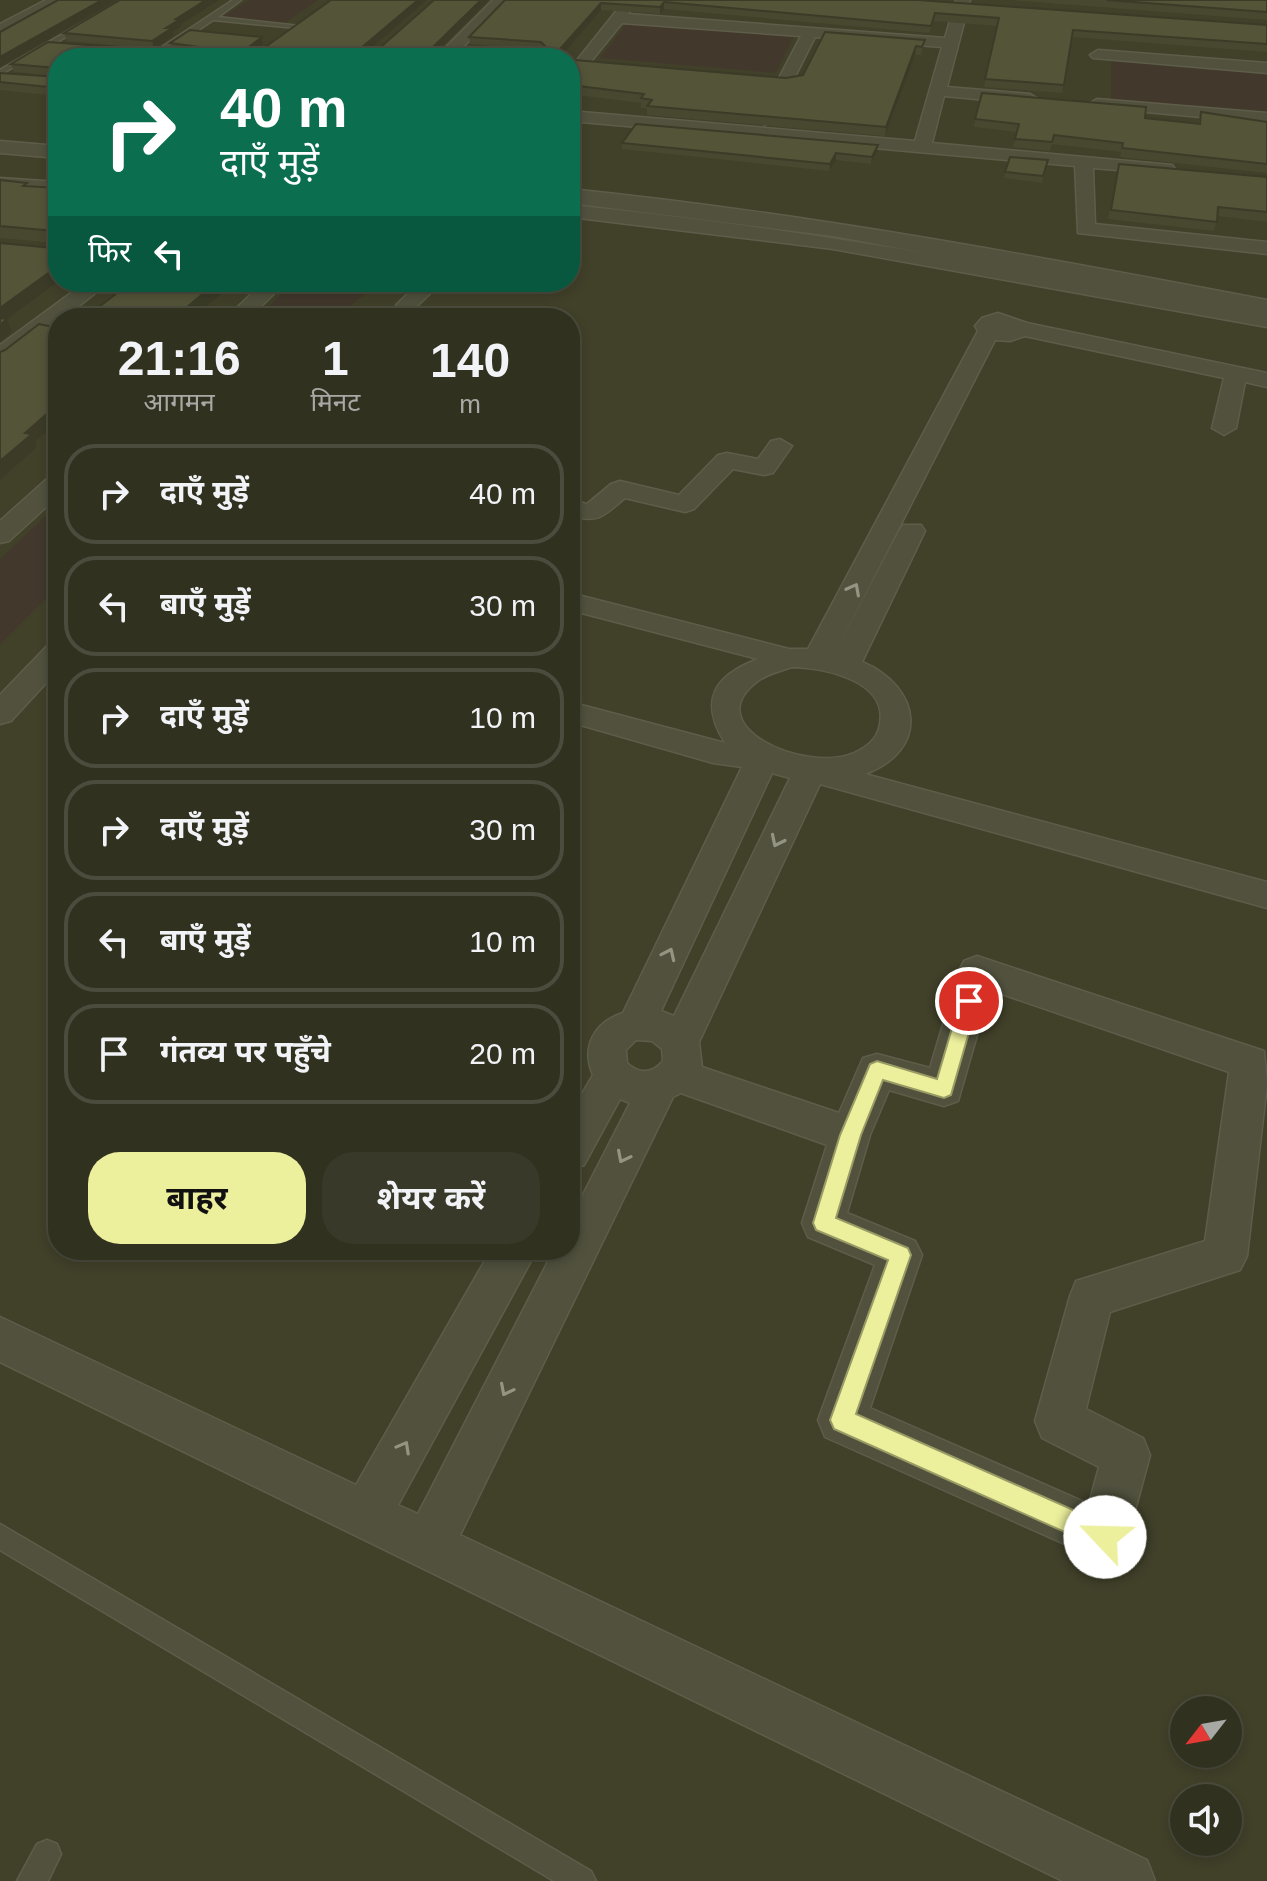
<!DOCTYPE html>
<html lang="hi">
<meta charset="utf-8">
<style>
body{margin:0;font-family:Helvetica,"Noto Sans Devanagari",sans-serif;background:#393929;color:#f1f3f6;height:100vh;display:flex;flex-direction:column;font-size:30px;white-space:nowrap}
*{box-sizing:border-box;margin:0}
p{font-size:26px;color:#a8a9a5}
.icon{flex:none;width:44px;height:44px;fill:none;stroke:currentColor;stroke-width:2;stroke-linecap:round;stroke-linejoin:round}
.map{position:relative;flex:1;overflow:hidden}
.sheet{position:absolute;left:48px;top:308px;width:532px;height:952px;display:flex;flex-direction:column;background:#313120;border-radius:32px;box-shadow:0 4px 12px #0003,0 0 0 2px #4c4c3e}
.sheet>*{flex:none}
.guide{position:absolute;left:48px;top:48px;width:532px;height:244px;border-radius:32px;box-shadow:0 4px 12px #0003,0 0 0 2px #4c4c3e;background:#0b6e4f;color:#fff;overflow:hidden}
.needle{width:52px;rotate:239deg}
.buttons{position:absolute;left:1170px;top:1696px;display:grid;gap:16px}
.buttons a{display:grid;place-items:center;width:72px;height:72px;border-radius:50%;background:#313120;box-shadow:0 4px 12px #0003,0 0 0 2px #4c4c3e;font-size:40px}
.pin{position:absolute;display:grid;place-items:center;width:68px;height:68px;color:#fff;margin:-34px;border:4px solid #fff;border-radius:50%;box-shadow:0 2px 8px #0007}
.me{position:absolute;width:88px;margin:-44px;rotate:294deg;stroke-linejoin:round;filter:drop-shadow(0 0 6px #0008)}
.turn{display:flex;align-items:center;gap:28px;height:168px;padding:0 40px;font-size:36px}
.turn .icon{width:104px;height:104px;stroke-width:2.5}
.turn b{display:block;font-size:56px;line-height:68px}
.then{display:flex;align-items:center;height:76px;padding:0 40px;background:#0003;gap:16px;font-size:30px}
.eta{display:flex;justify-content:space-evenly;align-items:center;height:136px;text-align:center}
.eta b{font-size:48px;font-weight:700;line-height:56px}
.button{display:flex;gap:16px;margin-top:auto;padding:16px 40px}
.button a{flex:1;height:92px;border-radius:32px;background:#ecef9c;color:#111;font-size:32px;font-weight:700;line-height:92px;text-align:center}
.button a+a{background:#393929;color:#f1f3f6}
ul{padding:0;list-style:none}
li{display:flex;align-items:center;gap:24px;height:100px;margin:0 16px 12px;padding:0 24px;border:4px solid #4c4c3e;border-radius:32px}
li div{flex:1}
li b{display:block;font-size:30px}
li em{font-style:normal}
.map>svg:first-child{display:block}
.green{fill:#42382c}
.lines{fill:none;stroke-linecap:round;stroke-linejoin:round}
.service-casing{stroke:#5d5d4a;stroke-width:3}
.minor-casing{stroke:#5d5d4a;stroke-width:3}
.tertiary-casing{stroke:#5d5d4a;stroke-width:3}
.service{fill:#51513e;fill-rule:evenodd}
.minor{fill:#51513e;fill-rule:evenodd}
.tertiary{fill:#51513e;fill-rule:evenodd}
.wall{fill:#484831}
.shaded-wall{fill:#3b3b28}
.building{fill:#545439;stroke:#3b3b28;stroke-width:2}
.oneway{stroke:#949483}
.route{fill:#ecef9c;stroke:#999b65;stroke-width:2}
</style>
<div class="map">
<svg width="1267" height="1881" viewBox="0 0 1267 1881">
<rect width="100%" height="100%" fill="#41412a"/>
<g class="green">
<path d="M249,0H318L285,23L222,17Z"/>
<path d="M627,23L794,36L776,73L600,58Z"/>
<path d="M1111,61L1267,73V113L1111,100Z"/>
<path d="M295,282H377L338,318H256Z"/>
<path d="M58,504V587L0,645V559Z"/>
</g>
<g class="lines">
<g class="service-casing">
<g id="service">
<path d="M122,0H130L0,75V70Z"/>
<path d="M233,0H241L218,17L300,26L296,28L213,20L159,57H153V53Z"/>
<path d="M0,1524L591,1871L596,1881H554L0,1550Z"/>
<path d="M47,1840L57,1844L61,1854L48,1881H17L37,1844Z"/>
</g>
</g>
<g class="minor-casing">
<g id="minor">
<path d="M46,0H64L0,34V24Z"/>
<path d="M493,0H508L463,47L541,53L549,58L455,55L435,58Z"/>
<path d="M625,0H639L628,14L945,38L956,0H970L947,87L1030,94L1038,99L1030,104L944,96L932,143L1172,165L1175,169L1166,174L1093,168L1095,224L1267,242V254L1078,233L1075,166L570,121V111L915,141L942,47L815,37L773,120L765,125L757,120L801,36L622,23L588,65H578V59Z"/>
<path d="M1098,50L1267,63V73L1093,58L1090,55Z"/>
<path d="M1097,99L1267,113V123L1091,107L1089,104Z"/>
<path d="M0,178L58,182V194L0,188Z"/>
<path d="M570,205C805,228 1035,271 1267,315V327L833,249L570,217Z"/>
<path d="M86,282H109L64,318H58V323L8,361L0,363V345Z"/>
<path d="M264,282H286L249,318H226Z"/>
<path d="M420,282H442L414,309H400L396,305Z"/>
<path d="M998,313L1027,323L1267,373V387L1245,382L1236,428L1224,435L1212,428L1224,378L1025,336L1010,341L995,340L835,653L899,531L903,525H921L925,531L862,662C922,687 930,750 865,774L1267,882V908L820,784L699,1042L702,1067L839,1113L863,1058L877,1054L930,1068L959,971L964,961L977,956L1264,1051L1267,1084L1247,1256L1240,1270L1110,1312L1086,1409L1143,1438L1150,1455L1123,1555L1105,1562L825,1437L818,1420L875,1265L808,1237L802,1223L827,1145L681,1093L673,1097L460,1535L1147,1860L1155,1881H1063L0,1362V1317L356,1485L491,1250H537L398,1505L418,1514L554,1250H570V1220L630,1103L620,1099L584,1165L570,1170V1114L593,1075C581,1047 594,1022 623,1013L742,767L713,763L570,722V702L725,743C699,701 713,676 758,659L570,610V593L789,649H808L978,331L975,326L982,318ZM792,667C825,668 892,681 879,728C876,740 865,748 854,753C805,774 696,726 758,681C767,674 781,671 792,667ZM772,773L790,778L674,1016L661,1011ZM990,990L1229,1072L1205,1241L1076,1281L1070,1296L1035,1421L1042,1438L1099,1467L1089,1504L870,1408L922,1255L915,1241L847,1213L870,1135L889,1090L944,1106L958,1101ZM636,1040L652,1041L662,1049L663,1061C652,1074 639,1074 627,1063L626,1050Z"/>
<path d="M780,439L792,446L773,473L764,475L733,469L694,509L685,512L625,498C602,517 600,523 570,516V500L587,504L611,484L620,481L679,495L718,455L727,453L758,459L771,441Z"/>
<path d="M58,474V496L9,541L0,543V521L49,477Z"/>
<path d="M58,643V670L11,721L0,724V695L48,645Z"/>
</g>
</g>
<g class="tertiary-casing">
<g id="tertiary">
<path d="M0,141L58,146V158L0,153Z"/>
<path d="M570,189C805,213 1036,256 1267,300V316L833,236L570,203Z"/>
</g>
</g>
<use href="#service" class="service"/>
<use href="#minor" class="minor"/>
<use href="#tertiary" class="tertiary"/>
</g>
<g class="wall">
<path d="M331,0H427L366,52L374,53L434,0H489L436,53L544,52L541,50L470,44L469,37L505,0H918L1267,25V52L1072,37L1062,93L984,87L997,26L934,21L929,33L664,9L660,14L601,10L560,58H58V96L0,90V73L58,77L57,76L14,72L11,64L48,42L176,52L172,51L170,43L190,30L262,37L263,44L254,52L257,53Z"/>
<path d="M1010,0H1267V20Z"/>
<path d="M181,24V27L173,32L174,36L154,49L67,41L64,33Z"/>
<path d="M925,40L921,55H915L885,136L647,115V108H641V103L570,94V65L786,78L803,75Z"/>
<path d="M1201,112L1267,122V173L1120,157L1121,152L1052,144L1050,151L1013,147L1017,132L974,127L975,119L1145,118L1198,123Z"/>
<path d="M622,143L877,151L871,164L836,160L829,171L622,149Z"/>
<path d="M1048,160L1042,183L1004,178L1005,172Z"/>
<path d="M1119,164L1267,177V222L1218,216L1214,231L1108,219Z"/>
<path d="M0,180L28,186L58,188V282L7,319L12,332L0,342V243L53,248L57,246L56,243L0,238Z"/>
</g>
<g class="shaded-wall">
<path d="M102,0H117L0,67V57Z"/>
<path d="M206,0H219L181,24V27L173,32L174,36L154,49L152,41L166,28L176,19Z"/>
<path d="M418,0H427L362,56L361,48Z"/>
<path d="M481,0H489L433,56L432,48Z"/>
<path d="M664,2V9L660,14V7Z"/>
<path d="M601,3V10L560,58H552Z"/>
<path d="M262,37L263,44L247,58L245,50Z"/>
<path d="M916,46L915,55L885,136L886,127Z"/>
<path d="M878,145L877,151L871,164L872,157Z"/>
<path d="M836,153V160L829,171L830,164Z"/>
<path d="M58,266V282L7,319L12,332L0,342V308Z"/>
<path d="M217,282H235L193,318H174Z"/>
<path d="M58,404V422L35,442L37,447L0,480V461L25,433Z"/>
</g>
<g class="building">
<path d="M58,0H102L0,57V32Z"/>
<path d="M120,0H206L176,19H180L166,28H172L152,41L64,33Z"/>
<path d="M331,0H418L361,48V52L374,53L434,0H481L432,48V53L551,52L541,42L469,37L505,0H918L1267,25V44L1073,30L1064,85L985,79L999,18L935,13L931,26L664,2L660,7L601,3L552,58H58V88L0,82V73L58,77L56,68L11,64L48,42L197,53L200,50L198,47L170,43L190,30L262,37L245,50L257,53Z"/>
<path d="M1107,0H1267V12Z"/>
<path d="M825,32L925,40L922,47L916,46L886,127L647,106L652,100L641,98L644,94L570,85V65L575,60L786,78L803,75Z"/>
<path d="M982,93L1146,107L1145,118L1200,124L1201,112L1267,122V164L1122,148L1123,143L1054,135L1052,142L1015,139L1019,124L975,119Z"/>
<path d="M636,124L878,145L872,157L836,153L830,164L622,143Z"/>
<path d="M1010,157L1048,160L1043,176L1005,172Z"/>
<path d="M1119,164L1267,177V212L1218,207L1217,222L1111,210Z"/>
<path d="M0,180L27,183L23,186L58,188V266L0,308V243L53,248L57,246L54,231L0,226Z"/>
<path d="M131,282H217L174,318H85Z"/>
<path d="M0,318L7,319L0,325Z"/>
<path d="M39,324L58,328V404L25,433L32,434L0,461V352L5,350Z"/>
</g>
<defs><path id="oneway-chevron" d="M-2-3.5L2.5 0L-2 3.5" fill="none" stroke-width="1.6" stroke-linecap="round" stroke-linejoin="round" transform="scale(2)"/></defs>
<g class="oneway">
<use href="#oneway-chevron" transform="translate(854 589) rotate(-62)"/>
<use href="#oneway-chevron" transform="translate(777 841) rotate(116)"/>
<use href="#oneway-chevron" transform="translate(669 954) rotate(-65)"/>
<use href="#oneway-chevron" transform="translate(623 1157) rotate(117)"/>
<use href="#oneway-chevron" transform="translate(506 1390) rotate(117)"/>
<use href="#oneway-chevron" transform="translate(404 1447) rotate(-61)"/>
</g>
<path class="route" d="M969,993L978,1001L951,1095L944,1098L883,1080L861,1135L836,1218L908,1248L911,1255L856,1414L1114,1528L1117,1537L1114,1546L1105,1550L834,1429L830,1420L888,1260L816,1230L813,1223L840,1135L870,1064L877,1061L937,1079L960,1001Z"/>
</svg>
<div class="buttons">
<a><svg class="needle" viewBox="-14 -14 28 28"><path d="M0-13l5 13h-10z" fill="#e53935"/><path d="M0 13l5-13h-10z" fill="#a8a9a5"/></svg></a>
<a><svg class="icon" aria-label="sound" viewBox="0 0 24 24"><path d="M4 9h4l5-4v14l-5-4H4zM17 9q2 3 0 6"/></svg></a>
</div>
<div class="pin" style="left:969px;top:1001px;background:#d93025"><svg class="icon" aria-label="arrive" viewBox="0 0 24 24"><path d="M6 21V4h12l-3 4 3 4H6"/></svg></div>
<svg class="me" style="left:1105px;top:1537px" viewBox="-20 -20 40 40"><circle r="19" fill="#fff"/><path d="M0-13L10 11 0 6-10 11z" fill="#ecef9c"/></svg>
<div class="guide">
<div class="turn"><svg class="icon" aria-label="right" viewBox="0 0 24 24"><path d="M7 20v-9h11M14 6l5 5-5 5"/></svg><div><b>40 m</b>दाएँ मुड़ें</div></div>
<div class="then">फिर<svg class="icon" aria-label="left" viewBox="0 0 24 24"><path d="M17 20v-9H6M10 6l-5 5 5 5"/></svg></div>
</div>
<section class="sheet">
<div class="eta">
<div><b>21:16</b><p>आगमन</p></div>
<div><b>1</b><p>मिनट</p></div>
<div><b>140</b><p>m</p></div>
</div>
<ul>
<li><svg class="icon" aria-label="right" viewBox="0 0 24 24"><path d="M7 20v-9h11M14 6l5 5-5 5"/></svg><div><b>दाएँ मुड़ें</b></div><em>40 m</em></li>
<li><svg class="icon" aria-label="left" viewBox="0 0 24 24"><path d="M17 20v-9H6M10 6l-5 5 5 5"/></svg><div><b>बाएँ मुड़ें</b></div><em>30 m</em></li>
<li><svg class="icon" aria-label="right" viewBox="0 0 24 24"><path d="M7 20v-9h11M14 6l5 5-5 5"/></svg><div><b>दाएँ मुड़ें</b></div><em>10 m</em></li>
<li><svg class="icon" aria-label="right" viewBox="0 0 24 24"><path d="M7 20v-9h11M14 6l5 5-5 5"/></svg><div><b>दाएँ मुड़ें</b></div><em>30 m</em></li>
<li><svg class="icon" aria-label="left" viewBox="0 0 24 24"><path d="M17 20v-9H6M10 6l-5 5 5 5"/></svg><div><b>बाएँ मुड़ें</b></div><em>10 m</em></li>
<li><svg class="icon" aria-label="arrive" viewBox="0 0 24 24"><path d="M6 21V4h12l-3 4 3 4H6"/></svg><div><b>गंतव्य पर पहुँचे</b></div><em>20 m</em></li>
</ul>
<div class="button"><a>बाहर</a><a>शेयर करें</a></div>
</section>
</div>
